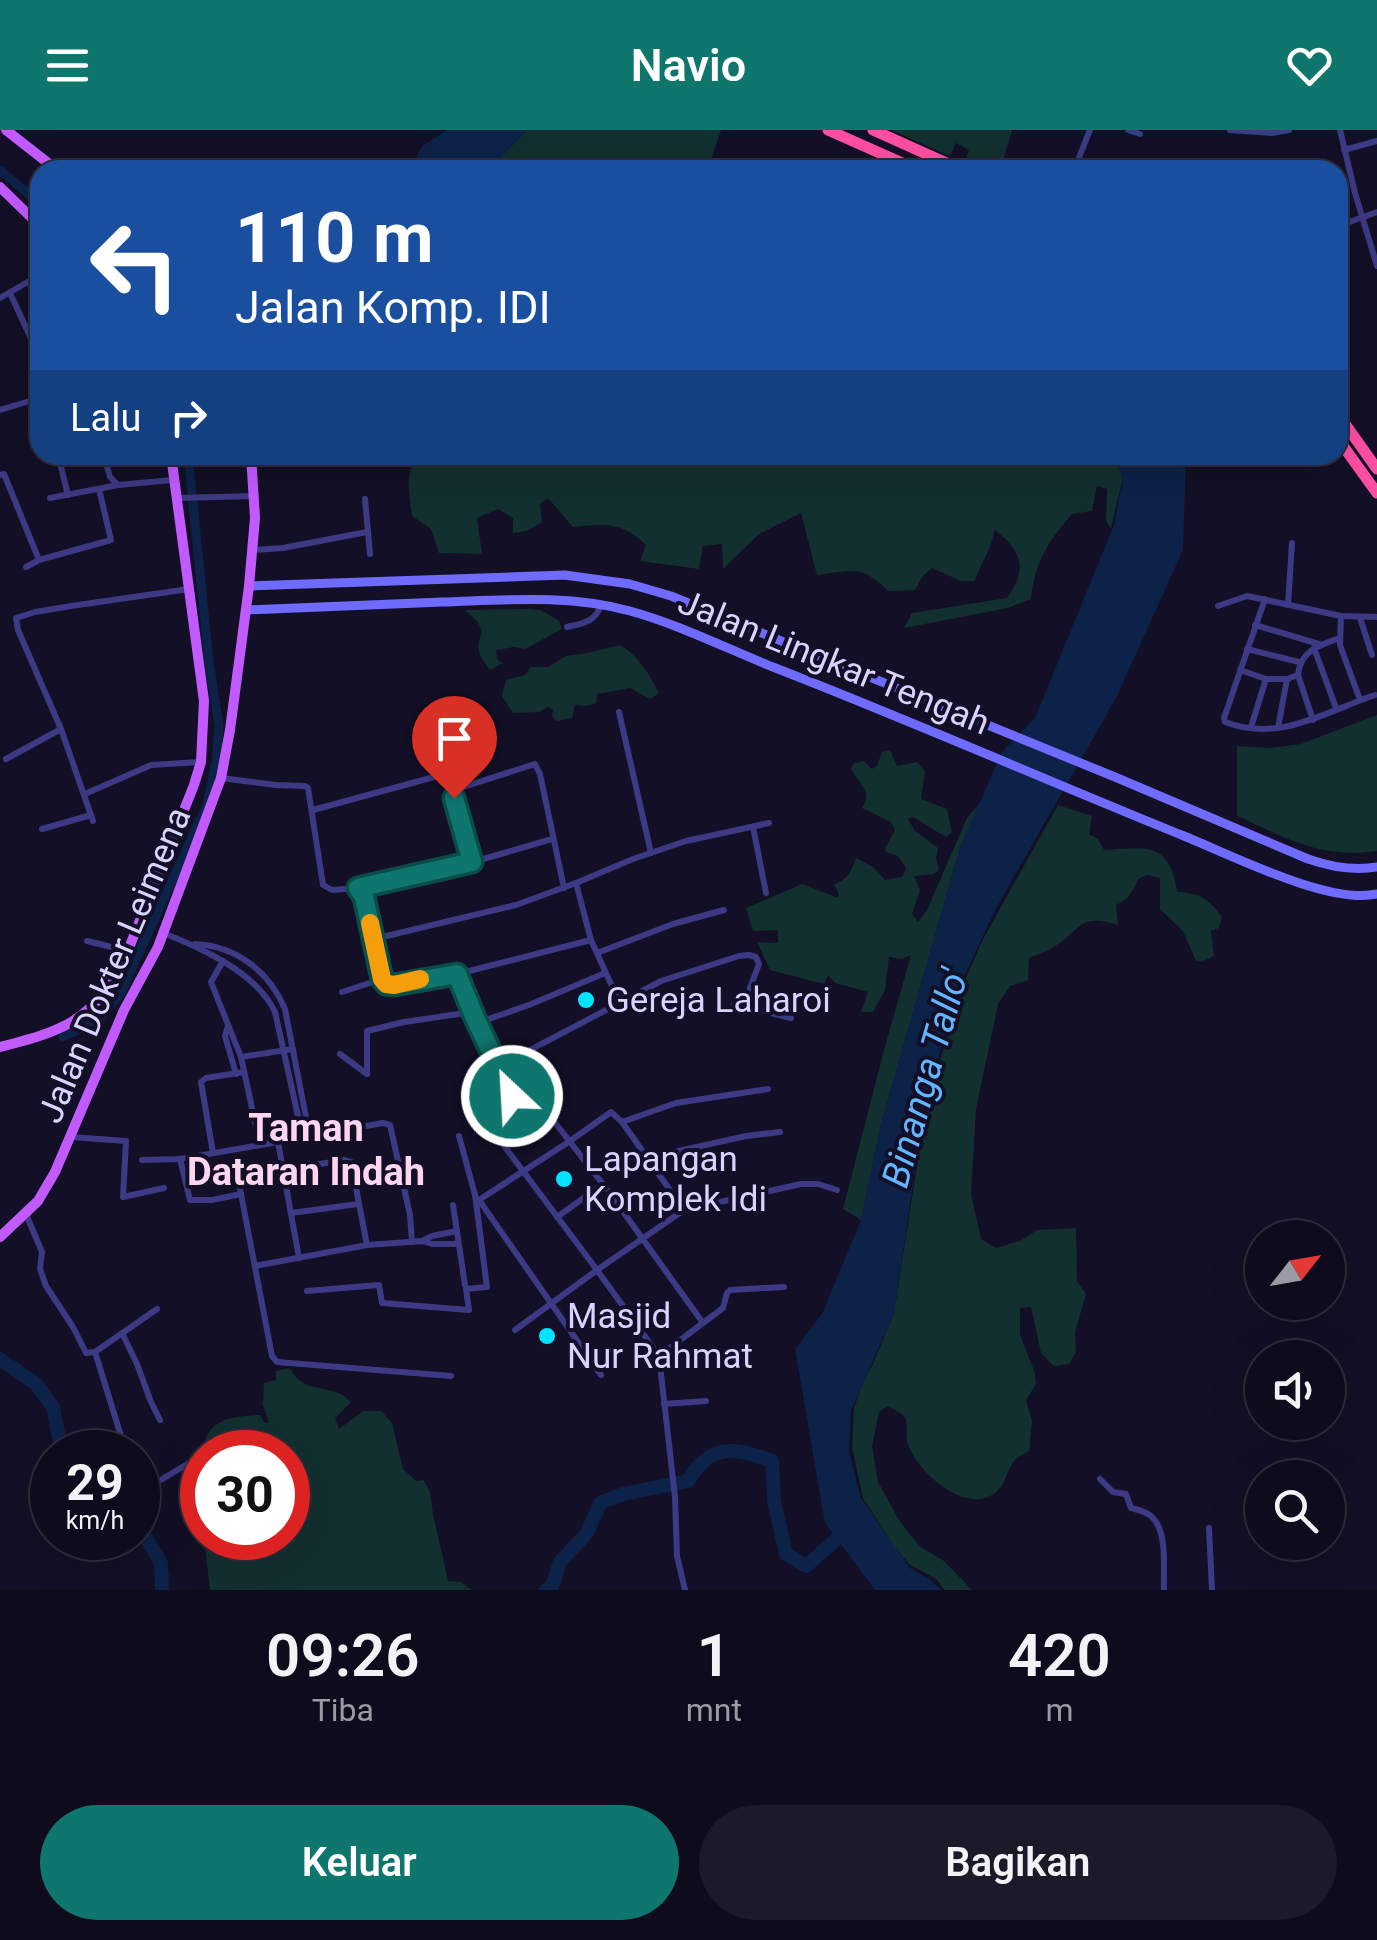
<!DOCTYPE html>
<html lang="id">
<style>
body{margin:0;font-family:Roboto,sans-serif;background:#1c1929;color:#f1f3f6;height:100vh;display:flex;flex-direction:column;font-size:38px;white-space:nowrap}
*{box-sizing:border-box;margin:0}
p{font-size:32px;color:#9b9ba3}
.icon{flex:none;width:55px;height:55px;fill:none;stroke:currentColor;stroke-width:2;stroke-linecap:round;stroke-linejoin:round}
.map{position:relative;height:1460px;overflow:hidden}
.details{display:flex;flex-direction:column;background:#0e0b1c;flex:1}
.details>*{flex:none}
.hud{position:absolute;left:30px;top:30px;width:1318px;height:305px;border-radius:30px;box-shadow:0 10px 40px #0002,0 0 0 2px #2e2b3b;background:#1a4fa0;color:#fff;overflow:hidden}
.needle{width:65px;rotate:59deg}
.tools{position:absolute;left:1245px;top:1090px;display:grid;gap:20px}
.tools a{display:grid;place-items:center;width:100px;height:100px;border-radius:50%;background:#0e0b1c;box-shadow:0 10px 40px #0002,0 0 0 2px #2e2b3b;font-size:50px}
.speed{position:absolute;left:30px;top:1300px;display:flex;gap:20px;font-size:50px;font-weight:700;text-align:center}
.speed>*{display:grid;place-content:center;width:130px;height:130px;border-radius:50%;background:#0e0b1c;box-shadow:0 10px 40px #0002,0 0 0 2px #2e2b3b;line-height:1}
.speed small{font-size:25px;font-weight:400}
.speed .limit{border:15px solid #d22;background:#fff;color:#111}
.pin{position:absolute;display:grid;place-items:center;width:85px;height:85px;color:#fff;margin:-102px -42px;border-radius:50% 50% 50% 0;rotate:-45deg;box-shadow:0 0 10px #0007}
.pin .icon{rotate:45deg}
.me{position:absolute;width:110px;margin:-55px;rotate:335deg;stroke-linejoin:round;filter:drop-shadow(0 0 8px #0008)}
.turn{display:flex;align-items:center;gap:35px;height:210px;padding:0 40px;font-size:45px}
.turn .icon{width:130px;height:130px;stroke-width:2.5}
.turn b{display:block;font-size:70px;line-height:85px}
.then{display:flex;align-items:center;height:95px;padding:0 40px;background:#0003;gap:20px;font-size:38px}
.eta{display:flex;justify-content:space-evenly;align-items:center;height:170px;text-align:center}
.eta b{font-size:60px;font-weight:600;line-height:70px}
.button{display:flex;gap:20px;margin-top:auto;padding:20px 40px}
.button a{flex:1;height:115px;border-radius:60px;background:#0f766e;color:#fff;font-size:40px;font-weight:600;line-height:115px;text-align:center}
.button a+a{background:#1c1929;color:#f1f3f6}
header{display:flex;justify-content:space-between;align-items:center;height:130px;padding:0 40px;background:#0f766e;color:#fff;font-size:45px;font-weight:600}
.map>svg:first-child{display:block}
.green{fill:#12302f}
.water{fill:#0c2248}
.lines{fill:none;stroke-linecap:round;stroke-linejoin:round}
.canal{stroke:#0c2248;stroke-width:9}
.river{stroke:#0c2248;stroke-width:14}
.street{stroke:#3d3a85;stroke-width:6}
.secondary{stroke:#6f6bff;stroke-width:9}
.primary{stroke:#c25bff;stroke-width:10}
.highway{stroke:#ff4fa3;stroke-width:11}
.route-casing{stroke:#0a4d48;stroke-width:25}
.route{stroke:#0f766e;stroke-width:18}
.slow{stroke:#f59e0b;stroke-width:18}
.poi-dot{fill:#00e5ff;stroke:#130f26;stroke-width:4}
.labels{text-anchor:middle;stroke-width:8;stroke-linejoin:round;paint-order:stroke}
.street-label{font-size:35px;fill:#d9d4ff;stroke:#130f26}
.poi-label{font-size:35px;fill:#d9d4ff;stroke:#130f26;text-anchor:start}
.water-label{font-size:38px;font-style:italic;fill:#62b6ff;stroke:#130f26}
.neighbourhood-label{font-size:38px;font-weight:bold;fill:#ffd6f0;stroke:#130f26}
</style>
<header><svg class="icon" aria-label="menu" viewBox="0 0 24 24"><path d="M4 6h16M4 12h16M4 18h16"/></svg>Navio<svg class="icon" aria-label="heart" viewBox="0 0 24 24"><path d="M12 20l-8-8c-3-5 5-10 8-4 3-6 11-1 8 4z"/></svg></header>
<div class="map">
<svg width="1377" height="1460" viewBox="0 0 1377 1460">
<rect width="100%" height="100%" fill="#130f26"/>
<g class="green">
<path d="M527,0H721L711,30H706L700,40H488Z"/>
<path d="M891,0H1012L1000,40H974L963,36L969,20L956,13L950,26Z"/>
<path d="M418,325H1111L1123,346L1111,399L1106,391L1107,359L1097,356L1092,381L1072,384C1048,412 1035,431 1031,469L1008,478L904,498L912,483L1007,468C1028,439 1022,421 995,400L990,417L974,451H961L932,438L923,446L915,460L888,461C861,434 852,441 817,445L801,383L759,404L723,439L722,414L703,416L699,439L640,431L646,415C622,391 604,394 573,397L548,368L540,374L542,392L527,401L513,403V388L498,379L477,388L482,424L439,423L431,399L412,386C409,365 404,343 418,325Z"/>
<path d="M528,479L541,480L559,491L562,499L525,519L514,517L496,520L497,529L503,533L490,540C479,526 475,519 482,502L478,492L465,480Z"/>
<path d="M620,515C638,525 650,545 659,563L650,569L630,558L597,564L596,573L586,576L575,575L572,588L557,591L552,586L553,580L548,577L539,582L513,583L502,566L506,550L525,545L531,537H548L566,526L587,523Z"/>
<path d="M1377,585V721C1319,729 1289,709 1237,686V616L1269,618L1301,614Z"/>
<path d="M890,620L897,636L917,632L925,641L921,669L947,679L952,702L946,707L913,687L908,689L915,701L938,718L936,728L939,740L934,744L914,746L920,760L912,784L918,792L927,780L967,688L980,673L961,715L881,995L861,1090L843,1079L884,920L911,825L902,829L889,827L885,860L873,882H861L868,862L835,853L828,845L824,854L770,840L757,812L778,813V800L753,801L746,778L802,754L838,768L839,764L834,754C848,750 851,741 856,728L873,737L885,750L902,747L906,738L898,726L886,722L885,718L895,700L891,692L862,678C873,662 859,654 851,639L854,633L864,631L872,639L877,636L882,622Z"/>
<path d="M1058,675L1092,686L1089,704L1098,709L1104,720C1144,718 1170,710 1177,762C1200,763 1209,769 1222,787L1219,798L1211,801L1214,826L1201,832L1196,831L1183,801L1160,779V748L1147,745L1138,749C1133,761 1129,769 1116,775L1118,795C1076,782 1082,801 1052,818C1045,822 1036,825 1029,828L1028,850L1010,856L998,874L976,979L971,1064L981,1109L996,1118L1020,1111L1037,1100L1076,1098L1077,1151L1086,1164L1075,1202L1076,1222L1069,1234L1054,1236L1041,1223L1031,1177L1020,1178V1205L1035,1243L1036,1254L1026,1270L1032,1291L1029,1321C1024,1324 1019,1326 1015,1330C1005,1342 1006,1360 988,1367C959,1379 916,1340 908,1314C905,1307 908,1297 906,1290C903,1282 894,1280 887,1276L879,1282L872,1316L878,1352L899,1390L919,1416L944,1431L972,1460H945L936,1449L909,1434L894,1416L863,1368L852,1317L854,1278L865,1247L873,1234L894,1183L926,978L960,862L982,811Z"/>
<path d="M290,1238C304,1267 332,1251 351,1272L335,1288L339,1299L363,1281H381L392,1293L403,1339L416,1351L423,1350C434,1365 430,1371 434,1388C438,1409 444,1429 448,1451L461,1452L472,1460H210L204,1408H288V1322H203C205,1289 232,1286 260,1285L265,1293H269L263,1275L264,1253L276,1250V1241Z"/>
<path d="M202,1324V1404L186,1371L198,1359L193,1343Z"/>
</g>
<g class="water">
<path d="M447,0H527L488,40H411L421,17Z"/>
<path d="M1112,325H1186L1183,420L1116,568L995,780L956,864L924,980L894,1183L851,1281L849,1322L861,1368L910,1438L929,1449L941,1460H875L825,1393L795,1219L822,1184L861,1090L881,995L961,715L1002,622L1035,588L1114,395L1123,347Z"/>
</g>
<g class="lines">
<g class="canal">
<path d="M0,40L40,74"/>
<path d="M63,907L98,890L120,865L207,674L216,632L219,596L209,531L188,325"/>
</g>
<g class="river">
<path d="M0,1229L36,1254L53,1277L62,1322"/>
<path d="M138,1394L161,1433L162,1460"/>
<path d="M546,1460L552,1457L560,1432L587,1403L600,1373L623,1364L688,1351C710,1313 734,1317 772,1331L774,1371L786,1424L806,1436L849,1398"/>
</g>
<g class="street">
<path d="M1128,0L1140,4"/>
<path d="M1230,0L1272,3L1289,0"/>
<path d="M1340,0L1355,63L1377,136"/>
<path d="M1344,20L1377,11"/>
<path d="M1174,33L1202,40"/>
<path d="M1074,40L1090,0"/>
<path d="M1223,40L1264,32L1271,40"/>
<path d="M1338,96L1377,82"/>
<path d="M10,163L40,228"/>
<path d="M0,168L40,145"/>
<path d="M0,280L40,268"/>
<path d="M58,325L68,365"/>
<path d="M104,325L110,347L118,355L173,350"/>
<path d="M0,345L4,344L39,430"/>
<path d="M50,368L118,355"/>
<path d="M178,368L254,366"/>
<path d="M365,369L370,424"/>
<path d="M253,420L283,418L367,402"/>
<path d="M26,437L39,430L111,410L99,359"/>
<path d="M1265,469L1224,588L1225,592C1280,613 1324,582 1375,565"/>
<path d="M1288,475L1292,413"/>
<path d="M1218,476L1247,466L1341,486L1377,487"/>
<path d="M1341,486L1340,515L1360,570"/>
<path d="M1360,488L1372,525"/>
<path d="M1255,495L1319,514"/>
<path d="M567,497C584,493 595,492 601,475"/>
<path d="M1314,518L1336,578"/>
<path d="M1247,519L1299,532"/>
<path d="M1240,540L1266,549H1287"/>
<path d="M1298,545L1313,590"/>
<path d="M619,582L651,723"/>
<path d="M1251,597L1266,549"/>
<path d="M1278,598L1287,549L1298,545C1300,521 1319,515 1340,508"/>
<path d="M6,629L61,599"/>
<path d="M221,648L276,655L305,656L308,658L323,755L332,760L358,758L364,767L382,849L385,854L394,855L457,844L591,810"/>
<path d="M85,664L151,635L200,632"/>
<path d="M313,680L434,647"/>
<path d="M93,691L61,599L18,500L16,488L35,482L71,476L189,459"/>
<path d="M753,697L766,763"/>
<path d="M42,699L91,685"/>
<path d="M472,732L454,668V660L535,634L540,644L564,758"/>
<path d="M358,758L456,737L552,709"/>
<path d="M163,803C202,818 257,843 275,882L302,1004"/>
<path d="M374,809L516,775L576,753"/>
<path d="M87,811L128,821"/>
<path d="M195,814C236,816 269,841 285,879L309,1003"/>
<path d="M597,823L673,794L724,780"/>
<path d="M223,831L211,852L241,927L260,1015"/>
<path d="M457,844L475,889L512,966"/>
<path d="M342,862L382,849"/>
<path d="M620,874L591,810L576,753L633,729L686,711L769,693"/>
<path d="M734,874L791,888"/>
<path d="M477,893L529,875L605,843"/>
<path d="M228,896L225,906L236,944"/>
<path d="M340,924L367,944"/>
<path d="M241,927L293,919"/>
<path d="M498,937L661,851L739,826L749,825L756,827L759,834L744,874"/>
<path d="M367,944V901L404,892L472,882"/>
<path d="M622,992L676,973L768,959"/>
<circle cx="306" cy="1007" r="5"/>
<path d="M311,1006L383,993L390,995L410,1085L412,1112"/>
<path d="M459,1006L475,1065"/>
<path d="M71,1007L126,1011L123,1067L164,1058"/>
<path d="M278,1012L299,1128"/>
<path d="M213,1023L201,952L206,948L244,942"/>
<path d="M647,1028L746,1006L780,1002"/>
<path d="M180,1029L190,1070H212L241,1064L272,1226L277,1232L451,1246"/>
<path d="M142,1030L180,1029L301,1008"/>
<path d="M284,1040L344,1030L351,1032L367,1115"/>
<path d="M238,1048L241,1064"/>
<path d="M453,1075L465,1155"/>
<path d="M684,1080L801,1054H818L837,1060"/>
<path d="M291,1083L358,1074"/>
<path d="M26,1084L42,1122L40,1139L46,1156L73,1197L86,1223L95,1222L157,1179"/>
<path d="M557,1087L603,1054"/>
<path d="M424,1110L432,1106L457,1101"/>
<path d="M255,1136L367,1115L423,1111L432,1114H458"/>
<path d="M307,1161L379,1155L382,1173L469,1180L466,1159L487,1157L475,1064"/>
<path d="M703,1193L723,1178L727,1163L730,1160L784,1157"/>
<path d="M515,1200L597,1140L490,997L491,986L512,966L528,961L532,963L609,1062L703,1193L659,1226"/>
<path d="M123,1205L137,1234L151,1272L160,1290"/>
<path d="M95,1222L126,1322"/>
<path d="M601,1245L479,1070L570,1011L611,982L622,992L684,1080L597,1140L659,1226L675,1367L677,1426L685,1460"/>
<path d="M664,1274L706,1271"/>
<path d="M1100,1349L1113,1362L1126,1364L1131,1378C1139,1380 1148,1382 1153,1388C1168,1404 1163,1440 1164,1460"/>
<path d="M138,1351L144,1360L189,1333"/>
<path d="M1209,1398L1212,1460"/>
</g>
<g class="secondary">
<path d="M249,456L565,445L630,454L671,466L1115,647L1308,729C1331,737 1353,741 1377,737"/>
<path d="M246,480C311,477 377,475 442,472C505,470 569,464 630,481C681,495 729,520 778,539C914,592 1048,651 1184,706C1231,725 1329,775 1377,764"/>
</g>
<g class="primary">
<path d="M6,0L57,40"/>
<path d="M0,57L40,96"/>
<path d="M0,917C57,902 85,895 119,843L194,655L201,632L204,571L171,325"/>
<path d="M0,1107L38,1071L55,1042L124,880L158,817L221,648L230,600L249,456L255,388L251,325"/>
</g>
<g class="highway">
<path d="M828,0L918,40"/>
<path d="M873,0L962,40"/>
<path d="M1338,284L1377,339"/>
<path d="M1338,309L1377,363"/>
</g>
</g>
<g class="lines">
<g class="route-casing">
<path id="route" d="M454,668L472,732L358,758L364,767L382,849L386,854L394,855L457,844L475,888L512,966"/>
</g>
<use href="#route" class="route"/>
<path class="slow" d="M370,793L382,849L386,854L394,855L420,849"/>
</g>
<g class="poi-dot">
<circle cx="586" cy="870" r="10"/>
<circle cx="564" cy="1049" r="10"/>
<circle cx="547" cy="1206" r="10"/>
</g>
<g class="labels">
<g class="street-label">
<text transform="translate(834 532) rotate(22)" y="12">Jalan Lingkar Tengah</text>
<text transform="translate(114 835) rotate(-67)" y="12">Jalan Dokter Leimena</text>
</g>
<g class="poi-label">
<text x="606" y="882">Gereja Laharoi</text>
<text x="584" y="1041">Lapangan<tspan x="584" dy="40">Komplek Idi</tspan></text>
<text x="567" y="1198">Masjid<tspan x="567" dy="40">Nur Rahmat</tspan></text>
</g>
<g class="water-label">
<text transform="translate(925 948) rotate(-74)" y="13">Binanga Tallo'</text>
</g>
<g class="neighbourhood-label">
<text x="306" y="1011">Taman<tspan x="306" dy="44">Dataran Indah</tspan></text>
</g>
</g>
</svg>
<div class="tools">
<a><svg class="needle" viewBox="-14 -14 28 28"><path d="M0-13l5 13h-10z" fill="#e53935"/><path d="M0 13l5-13h-10z" fill="#9b9ba3"/></svg></a>
<a><svg class="icon" aria-label="sound" viewBox="0 0 24 24"><path d="M4 9h4l5-4v14l-5-4H4zM17 9q2 3 0 6"/></svg></a>
<a><svg class="icon" aria-label="search" viewBox="0 0 24 24"><circle cx="10" cy="10" r="6"/><path d="M15 15l6 6"/></svg></a>
</div>
<div class="speed"><div>29<small>km/h</small></div><div class="limit">30</div></div>
<div class="pin" style="left:454px;top:668px;background:#d93025"><svg class="icon" aria-label="arrive" viewBox="0 0 24 24"><path d="M6 21V4h12l-3 4 3 4H6"/></svg></div>
<svg class="me" style="left:512px;top:966px" viewBox="-20 -20 40 40"><circle r="17" fill="#0f766e" stroke="#fff" stroke-width="3"/><path d="M0-11L8 9 0 5-8 9z" fill="#fff"/></svg>
<div class="hud">
<div class="turn"><svg class="icon" aria-label="left" viewBox="0 0 24 24"><path d="M17 20v-9H6M10 6l-5 5 5 5"/></svg><div><b>110 m</b>Jalan Komp. IDI</div></div>
<div class="then">Lalu<svg class="icon" aria-label="right" viewBox="0 0 24 24"><path d="M7 20v-9h11M14 6l5 5-5 5"/></svg></div>
</div>
</div>
<section class="details">
<div class="eta">
<div><b>09:26</b><p>Tiba</p></div>
<div><b>1</b><p>mnt</p></div>
<div><b>420</b><p>m</p></div>
</div>
<div class="button"><a>Keluar</a><a>Bagikan</a></div>
</section>
